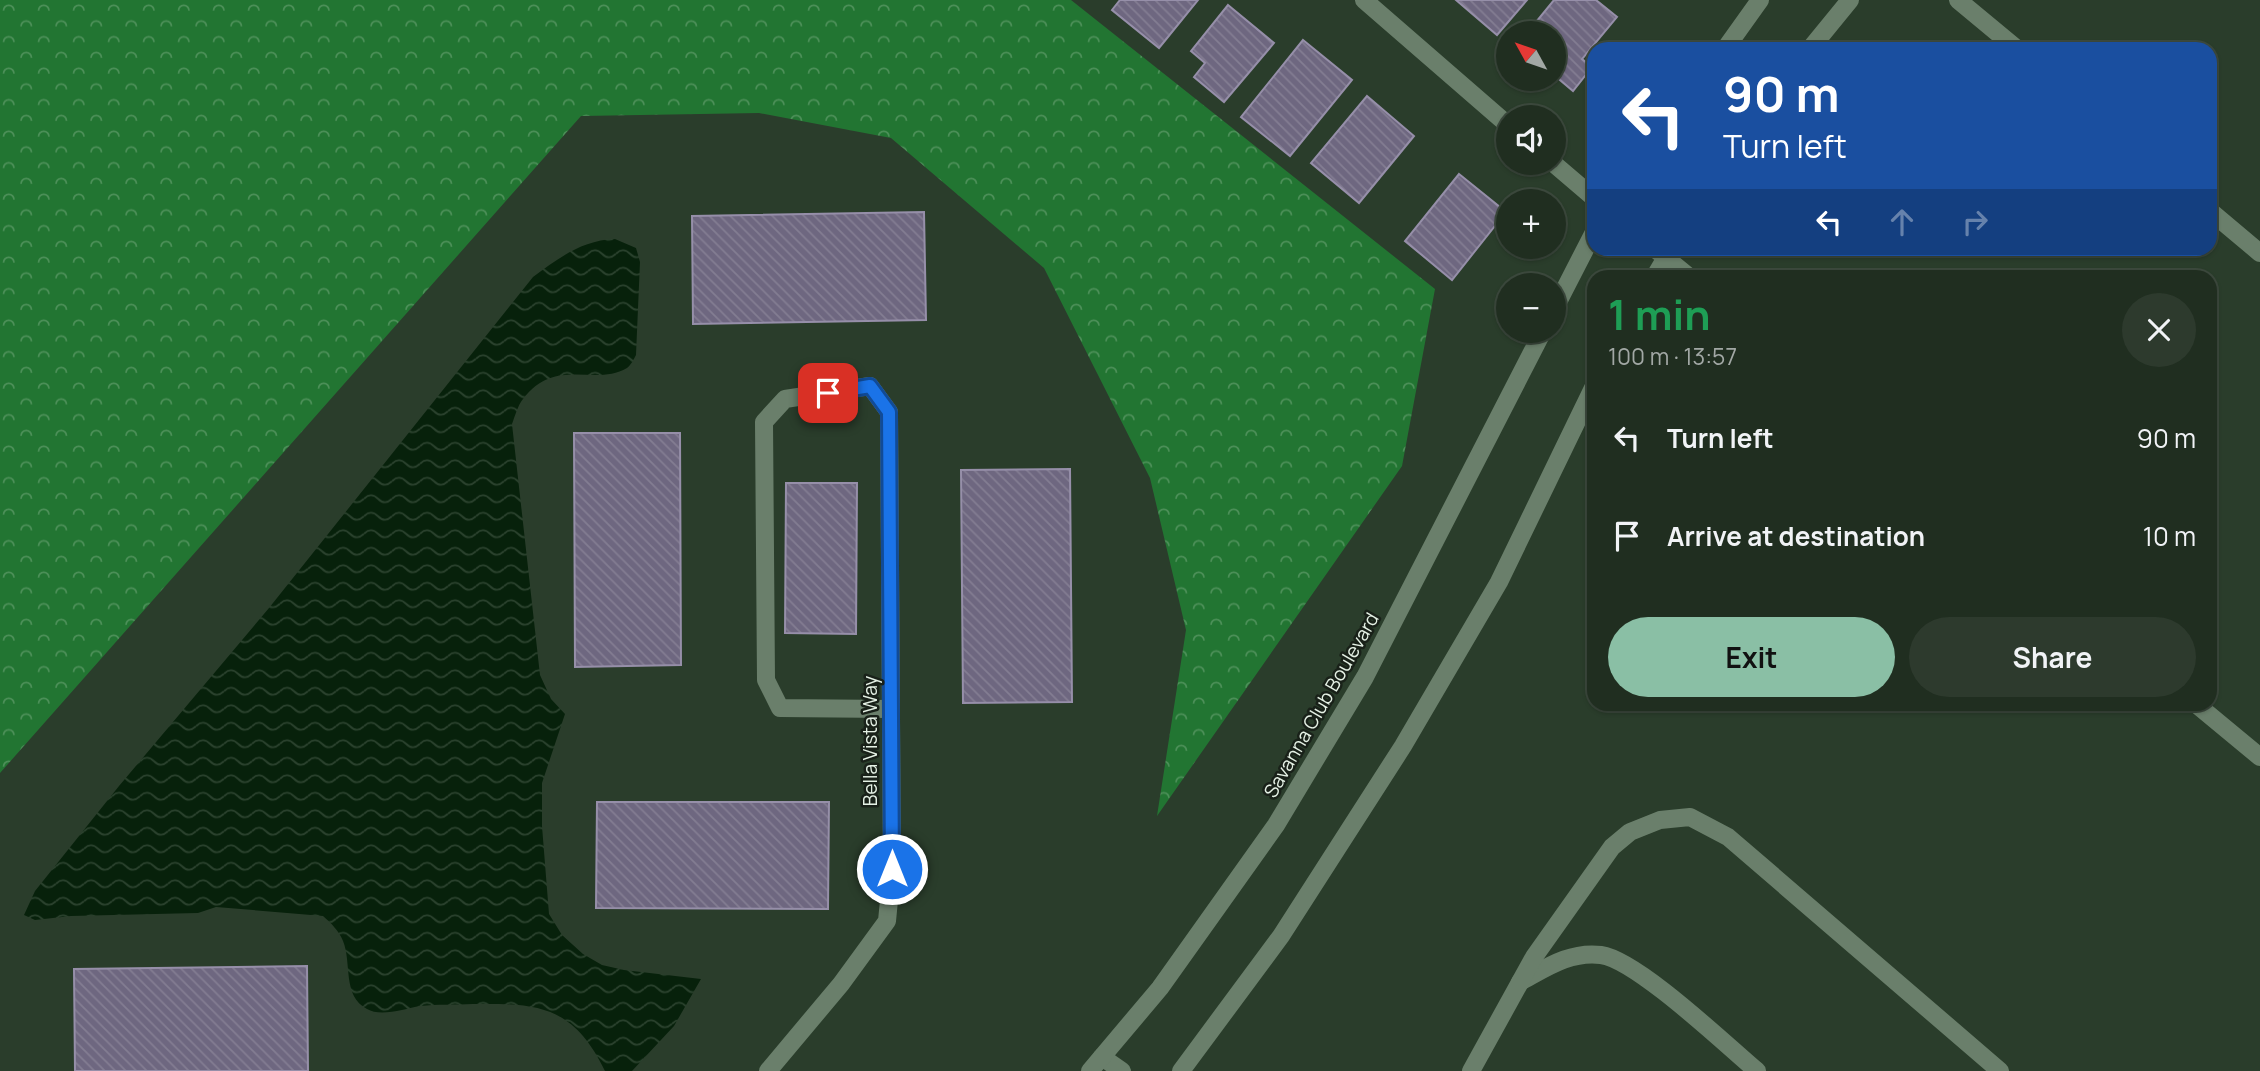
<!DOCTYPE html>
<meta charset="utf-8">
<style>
body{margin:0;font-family:Manrope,sans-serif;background:#2d3a2d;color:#f1f3f6;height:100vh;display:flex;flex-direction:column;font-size:26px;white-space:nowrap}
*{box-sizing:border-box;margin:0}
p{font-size:23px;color:#a2a8a5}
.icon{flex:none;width:38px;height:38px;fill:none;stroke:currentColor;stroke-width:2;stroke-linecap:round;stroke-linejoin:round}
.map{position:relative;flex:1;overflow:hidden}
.sheet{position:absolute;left:1587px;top:270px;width:630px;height:441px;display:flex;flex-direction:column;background:#202e20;border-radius:21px;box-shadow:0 2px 5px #0004,0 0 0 2px #3d4a3e}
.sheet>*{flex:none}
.banner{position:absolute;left:1587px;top:42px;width:630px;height:214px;border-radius:21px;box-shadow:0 2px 5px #0004,0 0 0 2px #3d4a3e;background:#1a4fa0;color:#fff;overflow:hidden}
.needle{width:46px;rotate:310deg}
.fabs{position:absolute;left:1496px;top:21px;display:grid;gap:14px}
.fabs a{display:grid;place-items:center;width:70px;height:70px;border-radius:50%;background:#202e20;box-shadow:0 2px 5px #0004,0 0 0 2px #3d4a3e;font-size:35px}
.pin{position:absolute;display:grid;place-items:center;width:60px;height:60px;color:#fff;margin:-30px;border-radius:14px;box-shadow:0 4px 10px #0006}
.me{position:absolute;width:77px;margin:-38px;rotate:0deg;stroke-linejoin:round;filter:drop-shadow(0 0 5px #0008)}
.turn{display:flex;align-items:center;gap:24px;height:147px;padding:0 21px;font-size:32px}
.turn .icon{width:91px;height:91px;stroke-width:2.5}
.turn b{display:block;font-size:49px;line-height:60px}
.lanes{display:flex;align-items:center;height:66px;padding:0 21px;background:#0003;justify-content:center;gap:35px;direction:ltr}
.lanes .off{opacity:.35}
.round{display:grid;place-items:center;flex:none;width:74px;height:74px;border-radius:37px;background:#2d3a2d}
.overview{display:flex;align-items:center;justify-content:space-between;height:119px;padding:0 21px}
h1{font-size:42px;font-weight:700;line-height:52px;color:#1e9e55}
.cta{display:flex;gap:14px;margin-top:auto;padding:14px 21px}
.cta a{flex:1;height:80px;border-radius:42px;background:#8abfa5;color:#111;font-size:28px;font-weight:700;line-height:80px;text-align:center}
.cta a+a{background:#2d3a2d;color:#f1f3f6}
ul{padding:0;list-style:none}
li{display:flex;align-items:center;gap:21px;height:98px;padding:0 21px}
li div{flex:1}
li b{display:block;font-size:26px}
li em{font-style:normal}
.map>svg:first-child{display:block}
.forest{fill:url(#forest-crowns)}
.water{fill:url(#water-waves)}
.building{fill:url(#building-back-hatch);stroke:#968fa9;stroke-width:2}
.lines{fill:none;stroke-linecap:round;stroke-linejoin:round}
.minor{stroke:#6a7f6b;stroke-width:18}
.route-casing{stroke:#114b97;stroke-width:18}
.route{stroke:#1a73e8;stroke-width:12}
.labels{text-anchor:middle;stroke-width:5;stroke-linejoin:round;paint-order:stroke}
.street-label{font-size:19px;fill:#e5f1e5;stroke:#192119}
</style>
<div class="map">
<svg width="2260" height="1071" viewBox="0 0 2260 1071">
<defs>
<pattern id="forest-crowns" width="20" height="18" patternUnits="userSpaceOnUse" patternTransform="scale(1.75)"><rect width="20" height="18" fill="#227532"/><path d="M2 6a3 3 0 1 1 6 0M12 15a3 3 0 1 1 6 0" fill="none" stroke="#4d9059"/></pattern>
<pattern id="water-waves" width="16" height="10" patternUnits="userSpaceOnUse" patternTransform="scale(1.75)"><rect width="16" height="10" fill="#07210b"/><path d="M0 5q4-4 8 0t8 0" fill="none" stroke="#2b422e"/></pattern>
<pattern id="building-back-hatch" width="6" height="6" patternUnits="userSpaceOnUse" patternTransform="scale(1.75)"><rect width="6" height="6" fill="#6e6780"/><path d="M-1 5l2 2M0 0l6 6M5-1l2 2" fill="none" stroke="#837d92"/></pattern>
</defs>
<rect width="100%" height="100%" fill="#2a3d2b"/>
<path class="forest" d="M0,0H1071L1435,289L1402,466L1157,816L1186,630L1150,478L1044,268L891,138L759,113L581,116L0,773Z"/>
<path class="water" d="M615,239L636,248L640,262L636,355C634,359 631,365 627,368C595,387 556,356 523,399C518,405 515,416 512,424L540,675L551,699L565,714L542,783V826L549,914L562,935L583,954L602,965L624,970L701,979L674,1026L632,1071H605C574,1007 540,1003 473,1004C456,1005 437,1004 420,1006C405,1009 380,1017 367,1009C342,996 352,963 343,941C339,931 331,923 323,916L216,907L198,913L71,916L35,920L24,915L35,891L119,786L269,608L533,277C559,258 582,240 615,239Z"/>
<g class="building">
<path d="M1120,0H1198L1159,48L1112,10Z"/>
<path d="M1456,0H1527L1497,35Z"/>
<path d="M1554,0H1596L1617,17L1582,59L1592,67L1573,91L1554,75V33H1527Z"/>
<path d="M1228,5L1274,43L1224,102L1194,77L1205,63L1191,51Z"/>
<path d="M1303,40L1352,80L1290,156L1241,117Z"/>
<path d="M1367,96L1414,136L1359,203L1311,163Z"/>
<path d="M1459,174L1506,212L1452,280L1405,241Z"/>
<path d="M924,212L926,320L693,324L692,216Z"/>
<path d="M574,433H680L681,665L575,667Z"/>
<path d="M1070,469L1072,702L963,703L961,470Z"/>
<path d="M786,483H857L856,634L785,633Z"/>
<path d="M597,802H829L828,909L596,908Z"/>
<path d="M307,966L308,1071H75L74,969Z"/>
</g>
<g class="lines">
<g class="minor">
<path d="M1364,0L1508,125"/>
<path d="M1958,0L2017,49"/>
<path d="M1725,49L1760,0"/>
<path d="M1810,49L1850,0"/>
<path d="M1553,163L1594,198"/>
<path d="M2210,211L2260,253"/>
<path d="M1654,248L1688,276"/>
<path d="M1655,276L1671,249"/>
<path d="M1554,310L1594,232"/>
<path d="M2196,704L2260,757"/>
<path d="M1520,982C1546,968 1570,951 1601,955C1637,960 1725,1044 1757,1071"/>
<path d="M1102,1057L1122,1071"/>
<path d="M768,1071L841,984L887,921L892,869L889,412L870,386L785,399L764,422L766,680L780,708L891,709"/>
<path d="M1090,1071L1160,988L1276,825L1365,677L1543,331"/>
<path d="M1181,1071L1281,936L1403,746L1499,582L1594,386"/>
<path d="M1471,1071L1534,957L1612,847L1630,832L1660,820L1690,817L1728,837L2000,1071"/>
</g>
</g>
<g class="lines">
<g class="route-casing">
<path id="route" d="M828,393L870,386L889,412L892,869"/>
</g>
<use href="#route" class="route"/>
</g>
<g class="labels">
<g class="street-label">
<text transform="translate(1321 705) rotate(-60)" y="7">Savanna Club Boulevard</text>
<text transform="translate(870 741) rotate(-90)" y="7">Bella Vista Way</text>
</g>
</g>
</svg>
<div class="fabs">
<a><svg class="needle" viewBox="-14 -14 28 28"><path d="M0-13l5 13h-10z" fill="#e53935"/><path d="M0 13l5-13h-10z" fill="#a2a8a5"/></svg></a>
<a><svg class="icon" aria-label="sound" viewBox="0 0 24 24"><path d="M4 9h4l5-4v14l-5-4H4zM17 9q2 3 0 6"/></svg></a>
<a>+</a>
<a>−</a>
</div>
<div class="pin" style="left:828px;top:393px;background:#d93025"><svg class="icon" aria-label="arrive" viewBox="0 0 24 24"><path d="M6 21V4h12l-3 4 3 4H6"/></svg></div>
<svg class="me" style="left:892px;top:869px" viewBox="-20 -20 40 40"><circle r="17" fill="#1a73e8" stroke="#fff" stroke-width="3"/><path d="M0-11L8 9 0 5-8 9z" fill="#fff"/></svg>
<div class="banner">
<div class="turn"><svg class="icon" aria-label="left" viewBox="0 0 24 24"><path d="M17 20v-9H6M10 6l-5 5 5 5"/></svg><div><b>90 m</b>Turn left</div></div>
<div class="lanes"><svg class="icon" aria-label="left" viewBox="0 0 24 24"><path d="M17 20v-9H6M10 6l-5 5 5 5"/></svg><svg class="icon off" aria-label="ahead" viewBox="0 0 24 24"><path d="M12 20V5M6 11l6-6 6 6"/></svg><svg class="icon off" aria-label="right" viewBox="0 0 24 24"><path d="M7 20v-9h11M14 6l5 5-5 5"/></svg></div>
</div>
<section class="sheet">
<div class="overview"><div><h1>1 min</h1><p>100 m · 13:57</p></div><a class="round"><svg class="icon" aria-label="close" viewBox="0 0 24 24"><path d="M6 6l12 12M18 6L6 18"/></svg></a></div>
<ul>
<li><svg class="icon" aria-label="left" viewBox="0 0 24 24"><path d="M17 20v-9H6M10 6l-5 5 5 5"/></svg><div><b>Turn left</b></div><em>90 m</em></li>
<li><svg class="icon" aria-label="arrive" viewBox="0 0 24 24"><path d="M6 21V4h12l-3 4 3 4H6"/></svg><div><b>Arrive at destination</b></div><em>10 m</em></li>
</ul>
<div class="cta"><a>Exit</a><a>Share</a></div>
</section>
</div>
